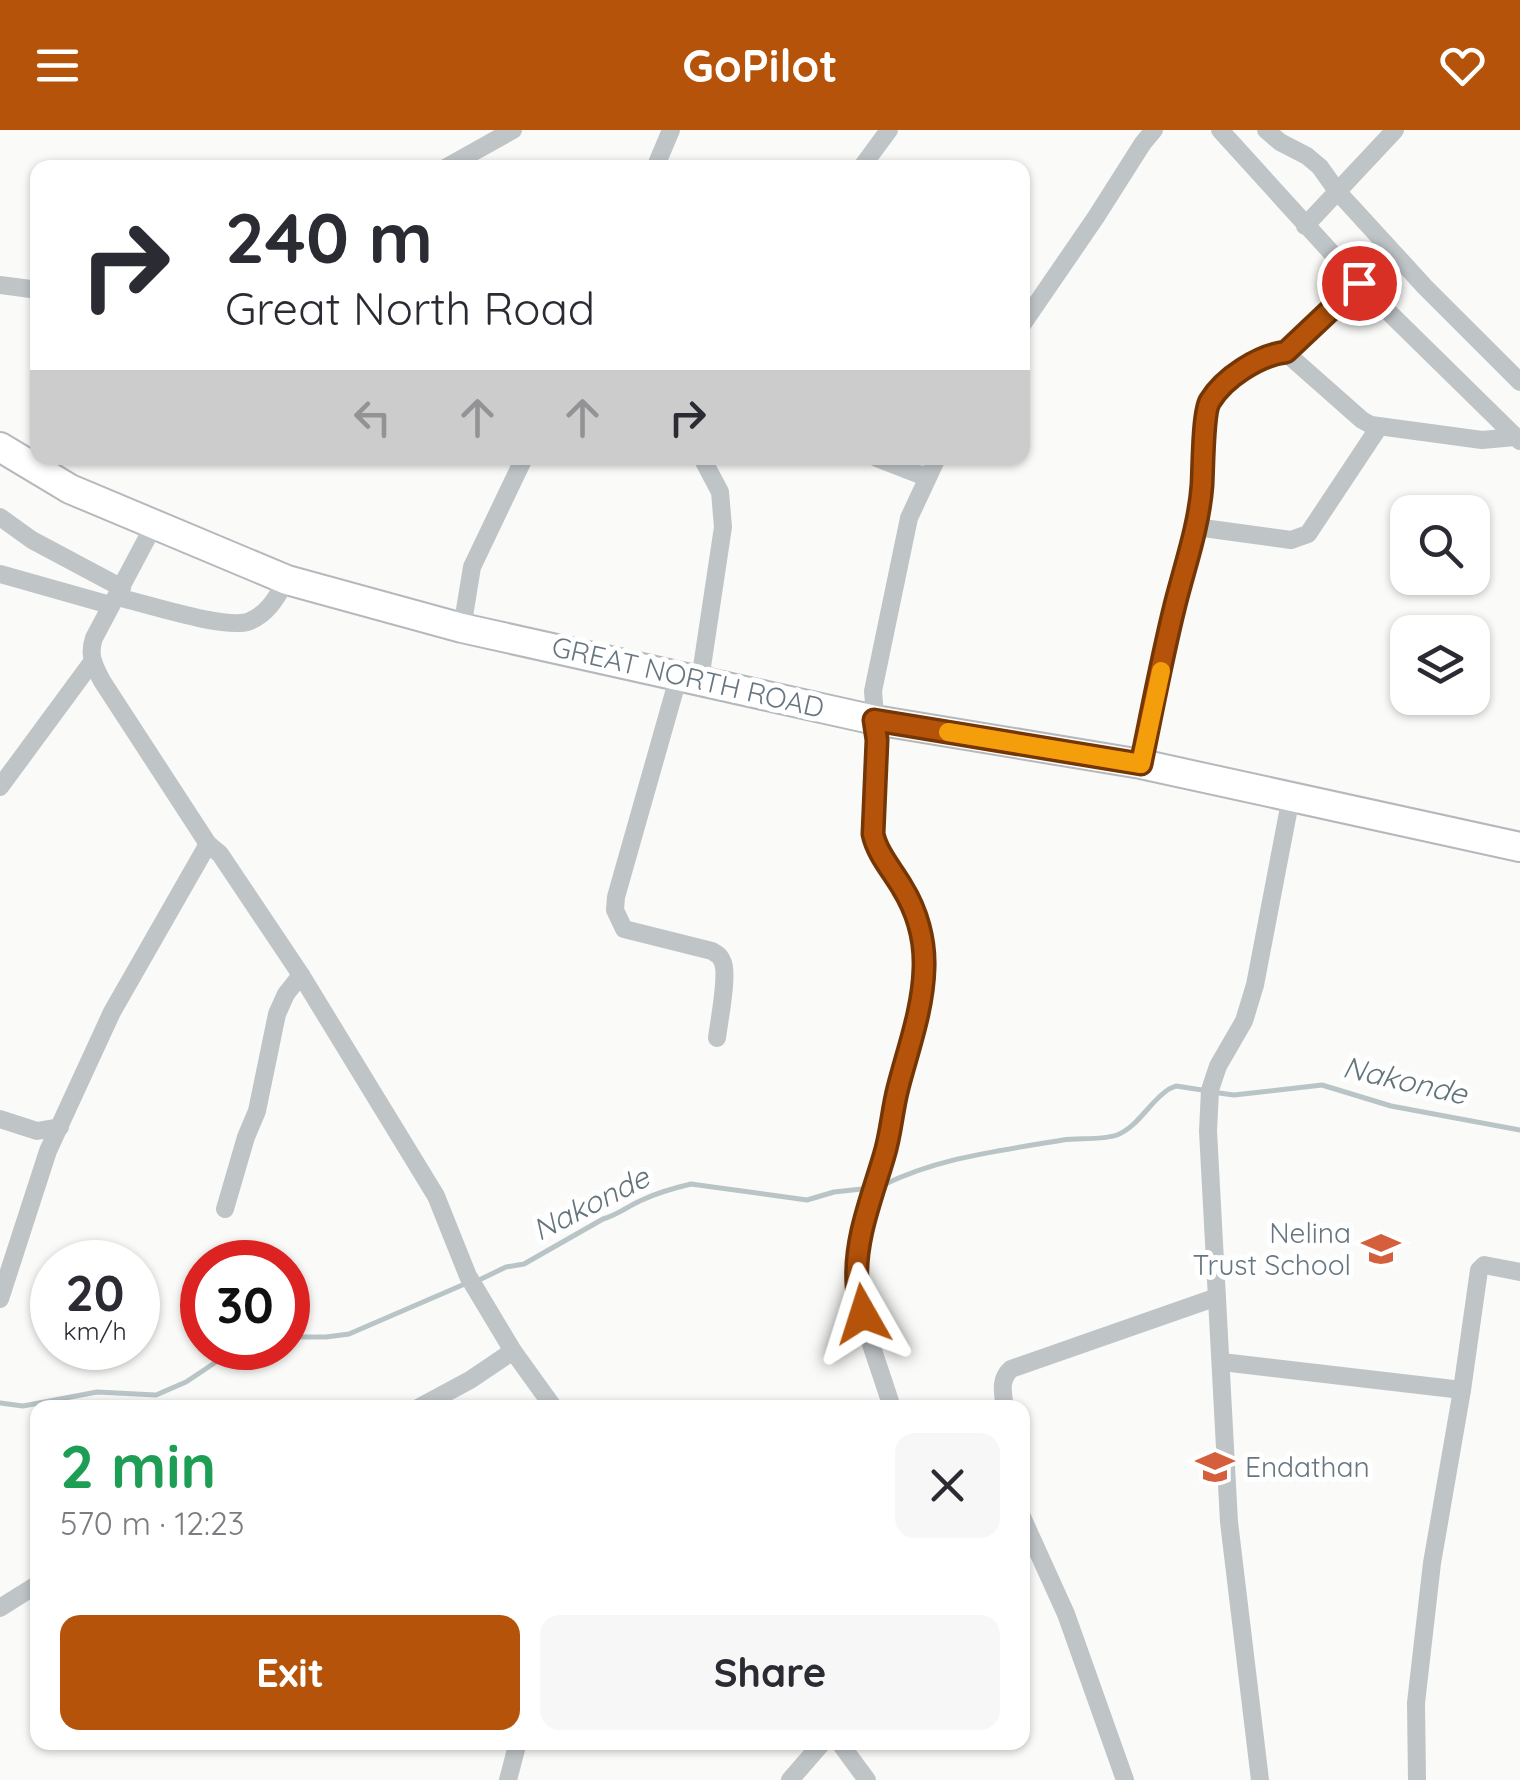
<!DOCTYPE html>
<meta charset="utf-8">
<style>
body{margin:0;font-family:Quicksand,sans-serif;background:#f7f7f7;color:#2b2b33;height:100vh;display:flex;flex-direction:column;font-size:38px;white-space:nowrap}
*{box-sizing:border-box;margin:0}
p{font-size:32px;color:#7c7c81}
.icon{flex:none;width:55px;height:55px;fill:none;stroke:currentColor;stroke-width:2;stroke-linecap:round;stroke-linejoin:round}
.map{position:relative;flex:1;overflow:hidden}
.panel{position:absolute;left:30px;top:1270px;width:1000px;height:350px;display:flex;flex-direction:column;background:#fff;border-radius:20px;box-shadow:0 2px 8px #0004}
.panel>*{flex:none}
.hud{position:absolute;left:30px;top:30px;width:1000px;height:305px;border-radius:20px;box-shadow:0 2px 8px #0004;background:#fff;color:#2b2b33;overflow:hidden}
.fabs{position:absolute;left:1390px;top:365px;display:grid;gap:20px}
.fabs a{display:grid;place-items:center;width:100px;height:100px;border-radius:20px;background:#fff;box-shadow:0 2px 8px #0004;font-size:50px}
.speed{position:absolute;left:30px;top:1110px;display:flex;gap:20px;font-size:50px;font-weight:700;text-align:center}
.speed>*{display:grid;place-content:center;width:130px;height:130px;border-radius:50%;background:#fff;box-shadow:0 2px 8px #0004;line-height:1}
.speed small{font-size:25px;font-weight:400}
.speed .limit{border:15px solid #d22;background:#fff;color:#111}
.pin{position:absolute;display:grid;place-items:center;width:85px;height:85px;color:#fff;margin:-42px;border:5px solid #fff;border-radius:50%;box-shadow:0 2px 10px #0007}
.me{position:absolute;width:110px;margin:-55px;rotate:354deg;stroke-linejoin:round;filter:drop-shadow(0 0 8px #0008)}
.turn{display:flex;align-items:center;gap:35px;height:210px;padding:0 30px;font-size:45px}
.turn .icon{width:130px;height:130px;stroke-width:2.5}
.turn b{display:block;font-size:70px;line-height:85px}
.lanes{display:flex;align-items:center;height:95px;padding:0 30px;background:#0003;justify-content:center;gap:50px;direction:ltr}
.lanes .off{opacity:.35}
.round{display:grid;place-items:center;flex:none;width:105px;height:105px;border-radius:20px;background:#f7f7f7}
.head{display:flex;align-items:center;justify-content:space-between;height:170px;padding:0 30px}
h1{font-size:60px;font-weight:700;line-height:75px;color:#1e9e55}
.primary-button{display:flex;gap:20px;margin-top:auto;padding:20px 30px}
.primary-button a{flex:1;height:115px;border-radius:20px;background:#b45309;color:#fff;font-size:40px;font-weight:700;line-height:115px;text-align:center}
.primary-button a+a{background:#f7f7f7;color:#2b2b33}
header{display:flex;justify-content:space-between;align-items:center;height:130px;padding:0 30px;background:#b45309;color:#fff;font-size:45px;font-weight:700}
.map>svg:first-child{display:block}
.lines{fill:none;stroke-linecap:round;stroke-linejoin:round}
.stream{stroke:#b9c4c7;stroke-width:5}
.highway-casing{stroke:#b5b9bc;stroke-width:32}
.minor{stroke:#bfc4c7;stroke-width:18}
.highway{stroke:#fff;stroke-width:28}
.route-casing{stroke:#753606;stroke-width:25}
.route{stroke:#b45309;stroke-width:18}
.slow{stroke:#f59e0b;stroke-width:18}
.labels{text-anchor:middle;stroke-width:10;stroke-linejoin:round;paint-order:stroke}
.street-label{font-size:28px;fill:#677680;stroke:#fff}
.poi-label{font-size:28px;fill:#677680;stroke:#fff;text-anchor:end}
.water-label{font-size:30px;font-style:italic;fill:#62747a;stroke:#fff}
</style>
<header><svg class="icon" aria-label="menu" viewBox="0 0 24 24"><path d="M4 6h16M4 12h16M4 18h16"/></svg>GoPilot<svg class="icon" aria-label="heart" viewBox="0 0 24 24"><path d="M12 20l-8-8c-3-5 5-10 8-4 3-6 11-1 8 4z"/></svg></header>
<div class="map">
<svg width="1520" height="1650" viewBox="0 0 1520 1650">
<rect width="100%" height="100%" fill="#fafaf8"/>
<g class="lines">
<g class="stream">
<path d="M1219,963L1234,965L1322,955L1391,976L1520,1000"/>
<path d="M881,1056C940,1027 999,1021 1063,1010C1079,1008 1103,1010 1117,1005C1139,996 1150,971 1169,959L1176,956L1202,960"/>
<path d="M477,1151L506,1137L524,1134L603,1089C618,1085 628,1076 642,1070C657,1063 674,1058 691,1054L807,1070L834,1062L871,1058"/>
<path d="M288,1207H326L349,1204L467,1153"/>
<path d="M0,1273L23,1276L97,1262L156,1265L186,1252L237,1218"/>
</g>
<g class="highway-casing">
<path id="highway" d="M0,317L70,359L287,450L462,498L875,590L1141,634L1520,717"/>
</g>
<g class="minor">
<path d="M1220,0L1359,153L1520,311"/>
<path d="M1266,0L1280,12L1307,26L1320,37L1337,61L1425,157L1520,252"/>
<path d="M445,38L513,0"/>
<path d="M655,38L671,0"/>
<path d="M861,38L889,0"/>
<path d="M1305,96L1395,0"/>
<path d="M0,155L38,160"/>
<path d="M1022,195L1096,87L1143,13L1154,0"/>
<path d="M1285,222L1362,290L1371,295L1482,310L1515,307"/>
<path d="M877,328L926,347"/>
<path d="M0,387L32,410L122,458"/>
<path d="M154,395L94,508C88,525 94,535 102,551L208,714L220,724L301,845L436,1066L468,1146L513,1221L554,1278"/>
<path d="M1196,397L1291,410L1308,404L1379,297"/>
<path d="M0,444L110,475"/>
<path d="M117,467C144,473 228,501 250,491C269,483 277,466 287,450"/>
<path d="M462,498L472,437L524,328"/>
<path d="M679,545L616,767L615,780L624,799L712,821C718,825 720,825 723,833C728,847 719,891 717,908"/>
<path d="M700,550L723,397L720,362L702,328"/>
<path d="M1141,634C1153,581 1162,527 1175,475C1185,435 1199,396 1202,355C1203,337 1202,284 1210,271C1224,248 1259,225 1285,222L1359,153"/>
<path d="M0,657L92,532"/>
<path d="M0,989L37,1001L60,997"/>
<path d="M225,1079L246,1007L257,981L277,884L286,864L301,845"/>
<path d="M0,1169L48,1021L112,882L208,714"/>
<path d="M1222,1232L1462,1260"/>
<path d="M418,1278L470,1250L513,1221"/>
<path d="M892,1278C882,1243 858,1186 857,1152C856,1107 873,1067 885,1025C891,1003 892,980 898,957C908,918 923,878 924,838C925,810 916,781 902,757C892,740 877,723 873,704L877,610L873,561L909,388L937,328"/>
<path d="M1005,1278C1003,1263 999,1250 1011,1239L1217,1167"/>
<path d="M1022,1387L1066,1484L1125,1650"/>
<path d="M0,1478L38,1454"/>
<path d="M839,1612L867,1650"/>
<path d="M508,1650L518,1612"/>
<path d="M790,1650L823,1612"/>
<path d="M1260,1650L1229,1392L1208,1001L1210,960L1218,936L1244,891L1255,855L1291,667"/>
<path d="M1417,1650L1416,1573L1432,1433L1462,1260L1479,1140L1484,1135L1520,1142"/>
</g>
<use href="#highway" class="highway"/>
</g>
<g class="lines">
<g class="route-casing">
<path id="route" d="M863,1184C861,1175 857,1164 857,1154C854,1110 872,1067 884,1026C891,1004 892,981 898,958C908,919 923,879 924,838C925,810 917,781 902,757C892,740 877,723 873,704L877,610L874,590L1141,634C1152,581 1162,527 1175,475C1185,435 1199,396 1202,355C1203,338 1203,282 1210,271C1224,248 1259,225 1286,222L1359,153"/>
</g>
<use href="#route" class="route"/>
<path class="slow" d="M948,602L1141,634L1161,541"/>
</g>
<defs>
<g id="school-bare" transform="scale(3)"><path d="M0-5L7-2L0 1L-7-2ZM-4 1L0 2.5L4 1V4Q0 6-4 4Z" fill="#d55f3d" stroke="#fff" stroke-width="2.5" paint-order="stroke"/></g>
</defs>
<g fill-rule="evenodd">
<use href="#school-bare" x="1381" y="1119"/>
<use href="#school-bare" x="1215" y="1337"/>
</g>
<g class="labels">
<g class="street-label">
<text transform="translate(688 547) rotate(13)" y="10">GREAT NORTH ROAD</text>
</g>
<g class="poi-label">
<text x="1351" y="1113">Nelina<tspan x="1351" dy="32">Trust School</tspan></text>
<text x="1245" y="1347" text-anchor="start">Endathan</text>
</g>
<g class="water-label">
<text transform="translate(1405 951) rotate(13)" y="10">Nakonde</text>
<text transform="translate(591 1074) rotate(-27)" y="10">Nakonde</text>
</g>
</g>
</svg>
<div class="fabs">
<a><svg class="icon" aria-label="search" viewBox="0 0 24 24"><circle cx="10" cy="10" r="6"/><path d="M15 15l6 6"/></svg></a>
<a><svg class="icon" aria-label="layers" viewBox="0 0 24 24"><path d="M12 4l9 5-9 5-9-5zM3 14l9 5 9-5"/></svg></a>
</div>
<div class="speed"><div>20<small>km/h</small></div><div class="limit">30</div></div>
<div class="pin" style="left:1359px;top:153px;background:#d93025"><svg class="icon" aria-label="arrive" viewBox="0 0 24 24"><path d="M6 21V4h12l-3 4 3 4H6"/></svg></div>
<svg class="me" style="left:863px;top:1184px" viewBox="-20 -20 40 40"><path d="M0-17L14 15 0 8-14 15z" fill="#b45309" stroke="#fff" stroke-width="4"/></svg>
<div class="hud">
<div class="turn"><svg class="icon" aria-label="right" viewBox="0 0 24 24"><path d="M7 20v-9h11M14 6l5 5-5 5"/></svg><div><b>240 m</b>Great North Road</div></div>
<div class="lanes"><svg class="icon off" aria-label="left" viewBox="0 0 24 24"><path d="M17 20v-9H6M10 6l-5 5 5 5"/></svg><svg class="icon off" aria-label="ahead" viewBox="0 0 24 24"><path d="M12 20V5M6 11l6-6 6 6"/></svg><svg class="icon off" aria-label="ahead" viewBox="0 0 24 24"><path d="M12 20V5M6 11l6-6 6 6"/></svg><svg class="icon" aria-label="right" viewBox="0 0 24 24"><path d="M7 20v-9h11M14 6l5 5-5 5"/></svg></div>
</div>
<section class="panel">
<div class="head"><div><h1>2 min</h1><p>570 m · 12:23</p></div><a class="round"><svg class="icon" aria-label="close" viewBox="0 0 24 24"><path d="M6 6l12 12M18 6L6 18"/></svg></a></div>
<div class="primary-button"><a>Exit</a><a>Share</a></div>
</section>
</div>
